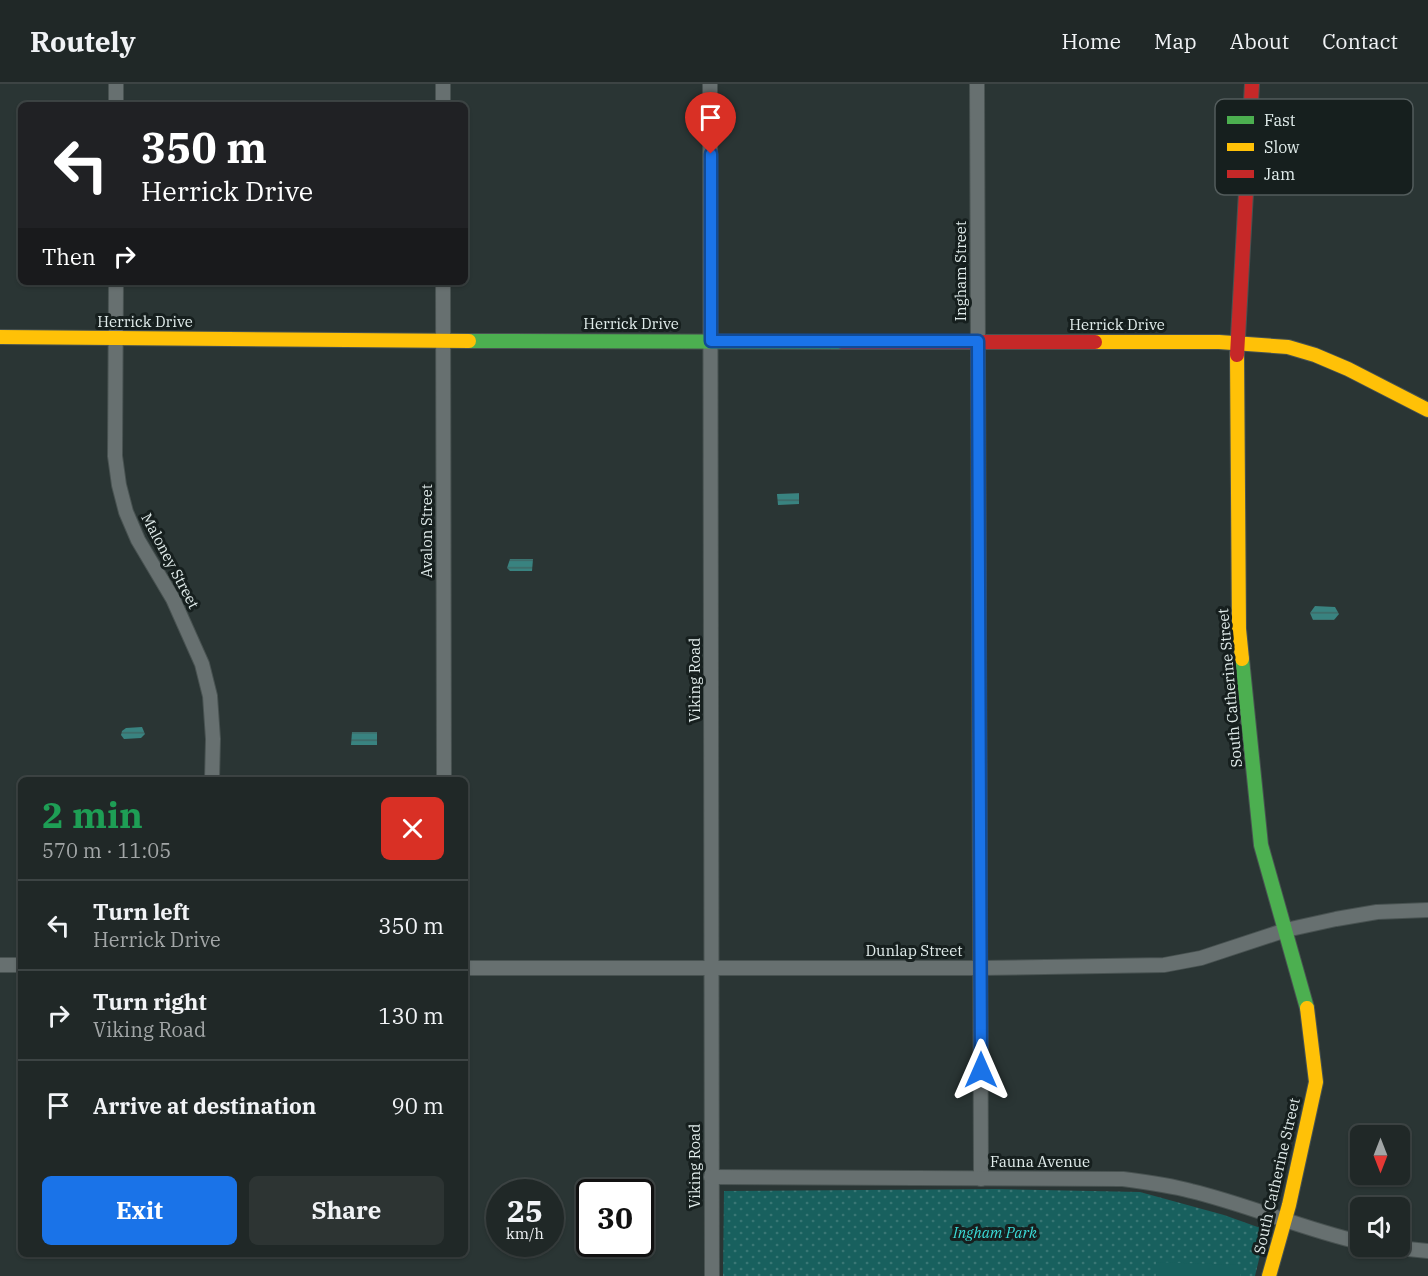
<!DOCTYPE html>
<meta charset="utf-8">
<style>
body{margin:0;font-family:"IBM Plex Serif",serif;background:#2d3433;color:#f1f3f6;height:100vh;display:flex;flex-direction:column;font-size:22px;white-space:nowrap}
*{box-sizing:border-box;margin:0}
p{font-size:20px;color:#a2a6a7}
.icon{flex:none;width:33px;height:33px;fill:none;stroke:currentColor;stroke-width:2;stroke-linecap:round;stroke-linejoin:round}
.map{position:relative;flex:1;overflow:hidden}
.panel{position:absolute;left:18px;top:693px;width:450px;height:480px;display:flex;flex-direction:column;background:#202827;border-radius:9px;box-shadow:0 2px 4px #0004,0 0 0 2px #3d4444}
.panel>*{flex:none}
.hud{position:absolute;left:18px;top:18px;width:450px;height:183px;border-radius:9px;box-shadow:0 2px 4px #0004,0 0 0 2px #3d4444;background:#202124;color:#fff;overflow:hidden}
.needle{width:39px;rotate:180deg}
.tools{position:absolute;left:1350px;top:1041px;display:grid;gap:12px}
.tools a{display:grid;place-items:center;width:60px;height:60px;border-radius:9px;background:#202827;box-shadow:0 2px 4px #0004,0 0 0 2px #3d4444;font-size:30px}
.speed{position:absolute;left:486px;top:1095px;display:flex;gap:12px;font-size:30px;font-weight:700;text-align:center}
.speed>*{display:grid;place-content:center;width:78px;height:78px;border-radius:50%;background:#202827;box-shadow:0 2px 4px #0004,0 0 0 2px #3d4444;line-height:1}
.speed small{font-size:15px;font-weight:400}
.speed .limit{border:3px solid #111;border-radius:9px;background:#fff;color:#111}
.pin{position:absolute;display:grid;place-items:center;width:51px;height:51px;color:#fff;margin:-62px -26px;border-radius:50% 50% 50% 0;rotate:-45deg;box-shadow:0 0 6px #0007}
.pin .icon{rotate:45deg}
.me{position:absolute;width:66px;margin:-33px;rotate:0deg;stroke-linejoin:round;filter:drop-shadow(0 0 4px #0008)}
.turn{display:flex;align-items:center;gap:21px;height:126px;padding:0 24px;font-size:27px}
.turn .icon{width:78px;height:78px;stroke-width:2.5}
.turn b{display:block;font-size:42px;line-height:51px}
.then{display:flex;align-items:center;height:57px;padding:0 24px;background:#0003;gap:12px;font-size:22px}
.round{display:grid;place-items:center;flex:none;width:63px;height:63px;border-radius:9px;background:#2d3433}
.summary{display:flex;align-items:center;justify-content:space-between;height:102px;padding:0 24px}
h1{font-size:36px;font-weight:700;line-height:45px;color:#1e9e55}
.action{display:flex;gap:12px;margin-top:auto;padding:12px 24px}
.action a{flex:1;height:69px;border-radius:9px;background:#1a73e8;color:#fff;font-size:24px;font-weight:700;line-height:69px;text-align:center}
.action a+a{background:#2d3433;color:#f1f3f6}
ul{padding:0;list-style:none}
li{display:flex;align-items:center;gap:18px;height:90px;padding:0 24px;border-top:2px solid #3d4444}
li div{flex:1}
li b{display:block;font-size:22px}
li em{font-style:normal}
header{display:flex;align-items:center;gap:36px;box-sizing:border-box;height:84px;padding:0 30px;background:#202827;border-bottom:2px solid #3d4444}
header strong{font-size:28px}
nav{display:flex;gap:33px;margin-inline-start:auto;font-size:21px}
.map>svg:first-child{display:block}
.park{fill:url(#park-dots)}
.garden{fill:#18605e}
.water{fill:url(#water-rules)}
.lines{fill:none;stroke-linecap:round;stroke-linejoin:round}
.street-casing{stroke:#485251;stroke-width:16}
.fast-casing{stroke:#485251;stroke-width:16}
.slow-casing{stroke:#485251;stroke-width:16}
.jam-casing{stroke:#485251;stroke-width:16}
.street{stroke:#677070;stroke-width:14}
.fast{stroke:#4caf50;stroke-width:14}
.slow{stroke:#ffc107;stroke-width:14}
.jam{stroke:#c62828;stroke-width:14}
.route-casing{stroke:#114b97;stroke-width:15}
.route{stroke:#1a73e8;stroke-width:10}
.labels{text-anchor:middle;stroke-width:6;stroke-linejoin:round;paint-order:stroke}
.street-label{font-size:15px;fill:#e1eceb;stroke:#161f1e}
.park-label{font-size:15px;font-style:italic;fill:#3bdcd8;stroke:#161f1e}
.key{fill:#161f1e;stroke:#535c5c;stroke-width:1.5}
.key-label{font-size:16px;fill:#e1eceb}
</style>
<header>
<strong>Routely</strong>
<nav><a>Home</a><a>Map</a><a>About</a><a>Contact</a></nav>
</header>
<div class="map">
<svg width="1428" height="1192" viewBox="0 0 1428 1192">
<defs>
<pattern id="park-dots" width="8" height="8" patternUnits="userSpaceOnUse" patternTransform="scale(1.5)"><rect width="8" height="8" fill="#18605e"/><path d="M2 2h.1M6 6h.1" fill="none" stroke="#397775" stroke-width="1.8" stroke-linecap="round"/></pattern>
<pattern id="water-rules" width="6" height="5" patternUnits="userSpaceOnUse" patternTransform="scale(1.5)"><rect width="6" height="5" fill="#398380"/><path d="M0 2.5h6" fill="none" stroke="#3e6866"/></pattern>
</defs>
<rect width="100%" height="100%" fill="#2a3534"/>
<path class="park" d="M996,1105L1140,1108L1224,1131L1266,1146L1255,1192H723L724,1107Z"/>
<path class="garden" d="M1156,1178L1240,1181V1192H1156Z"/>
<g class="water">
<path d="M799,409V420L778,421L777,410Z"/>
<path d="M510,475H533L532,487H510L507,484Z"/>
<path d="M1315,522L1335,523L1339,530L1334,536H1313L1310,529Z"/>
<path d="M142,643L145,650L141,654L124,655L121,651L122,647L126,644Z"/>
<path d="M352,648H377V661H351Z"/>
</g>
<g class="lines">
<g class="street-casing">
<g id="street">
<path d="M710,0L712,1192"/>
<path d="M977,0L981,1095"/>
<path d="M116,21V0"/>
<path d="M443,21V0"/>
<path d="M116,198L115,372L119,401L126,428L138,456L173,515L202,580L210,612L213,655L212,696"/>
<path d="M443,198L444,696"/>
<path d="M0,881H21"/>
<path d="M465,884H980L1164,881L1201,874L1286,846L1336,835L1377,828L1428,826"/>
<path d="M711,1093L1123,1095C1146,1098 1169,1101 1191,1107C1249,1121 1303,1145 1360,1158"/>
<path d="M1379,1162L1428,1167"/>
</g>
</g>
<g class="fast-casing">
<g id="fast">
<path d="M469,257L842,258"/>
<path d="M1242,575L1261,761L1307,924"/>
</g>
</g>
<g class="slow-casing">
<g id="slow">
<path d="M0,253L469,257"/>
<path d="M1095,258H1219L1288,263L1315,271L1348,285L1428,326"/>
<path d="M1237,271L1239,545L1242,575"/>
<path d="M1269,1192L1289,1121L1316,998L1307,924"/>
</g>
</g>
<g class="jam-casing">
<g id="jam">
<path d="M842,258H1095"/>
<path d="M1237,271L1252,0"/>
</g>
</g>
<use href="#street" class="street"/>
<use href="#fast" class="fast"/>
<use href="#slow" class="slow"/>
<use href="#jam" class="jam"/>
</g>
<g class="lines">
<g class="route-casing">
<path id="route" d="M711,70V257H978L981,986"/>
</g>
<use href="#route" class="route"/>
</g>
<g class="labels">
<g class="street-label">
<text transform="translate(961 187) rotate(-90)" y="5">Ingham Street</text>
<text x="145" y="243">Herrick Drive</text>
<text x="631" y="245">Herrick Drive</text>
<text x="1117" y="246">Herrick Drive</text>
<text transform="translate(427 447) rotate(-90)" y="5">Avalon Street</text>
<text transform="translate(170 477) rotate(62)" y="5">Maloney Street</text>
<text transform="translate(695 596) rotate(-90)" y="5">Viking Road</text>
<text transform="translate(1230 604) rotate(-95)" y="5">South Catherine Street</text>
<text x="914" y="872">Dunlap Street</text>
<text x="1040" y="1083">Fauna Avenue</text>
<text transform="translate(695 1082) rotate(-90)" y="5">Viking Road</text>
<text transform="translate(1277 1092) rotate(-77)" y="5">South Catherine Street</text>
</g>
<g class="park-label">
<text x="995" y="1154">Ingham Park</text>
</g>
</g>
<rect x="1215" y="15" width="198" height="96" rx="9" class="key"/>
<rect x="1227" y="32" width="27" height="8" fill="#4caf50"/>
<rect x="1227" y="59" width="27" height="8" fill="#ffc107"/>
<rect x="1227" y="86" width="27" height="8" fill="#c62828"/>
<g class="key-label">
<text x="1264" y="42">Fast</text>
<text x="1264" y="69">Slow</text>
<text x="1264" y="96">Jam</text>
</g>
</svg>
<div class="tools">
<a><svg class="needle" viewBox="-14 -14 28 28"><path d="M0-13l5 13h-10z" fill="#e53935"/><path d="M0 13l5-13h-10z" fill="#a2a6a7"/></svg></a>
<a><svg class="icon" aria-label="sound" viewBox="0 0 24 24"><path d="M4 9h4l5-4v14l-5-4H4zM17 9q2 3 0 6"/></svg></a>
</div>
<div class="speed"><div>25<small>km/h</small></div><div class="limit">30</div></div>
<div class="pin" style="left:711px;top:70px;background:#d93025"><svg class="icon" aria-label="arrive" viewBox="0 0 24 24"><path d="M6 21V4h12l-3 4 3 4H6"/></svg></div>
<svg class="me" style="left:981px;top:986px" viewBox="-20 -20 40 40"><path d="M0-17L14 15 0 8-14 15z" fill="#1a73e8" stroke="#fff" stroke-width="4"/></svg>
<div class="hud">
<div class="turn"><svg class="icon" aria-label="left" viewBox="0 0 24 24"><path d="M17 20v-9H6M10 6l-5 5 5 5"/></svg><div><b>350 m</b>Herrick Drive</div></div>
<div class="then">Then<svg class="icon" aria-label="right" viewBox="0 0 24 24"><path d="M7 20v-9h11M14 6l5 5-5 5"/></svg></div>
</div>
<section class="panel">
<div class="summary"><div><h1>2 min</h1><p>570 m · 11:05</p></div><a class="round" style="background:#d93025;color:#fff"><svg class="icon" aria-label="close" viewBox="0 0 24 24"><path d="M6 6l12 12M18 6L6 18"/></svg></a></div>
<ul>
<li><svg class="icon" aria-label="left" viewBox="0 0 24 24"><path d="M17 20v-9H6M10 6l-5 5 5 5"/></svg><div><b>Turn left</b><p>Herrick Drive</p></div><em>350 m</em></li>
<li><svg class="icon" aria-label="right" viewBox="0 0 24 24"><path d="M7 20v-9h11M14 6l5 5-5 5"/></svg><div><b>Turn right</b><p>Viking Road</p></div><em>130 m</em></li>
<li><svg class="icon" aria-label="arrive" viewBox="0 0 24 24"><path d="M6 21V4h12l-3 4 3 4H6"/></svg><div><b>Arrive at destination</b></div><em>90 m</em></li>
</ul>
<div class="action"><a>Exit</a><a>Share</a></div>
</section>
</div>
